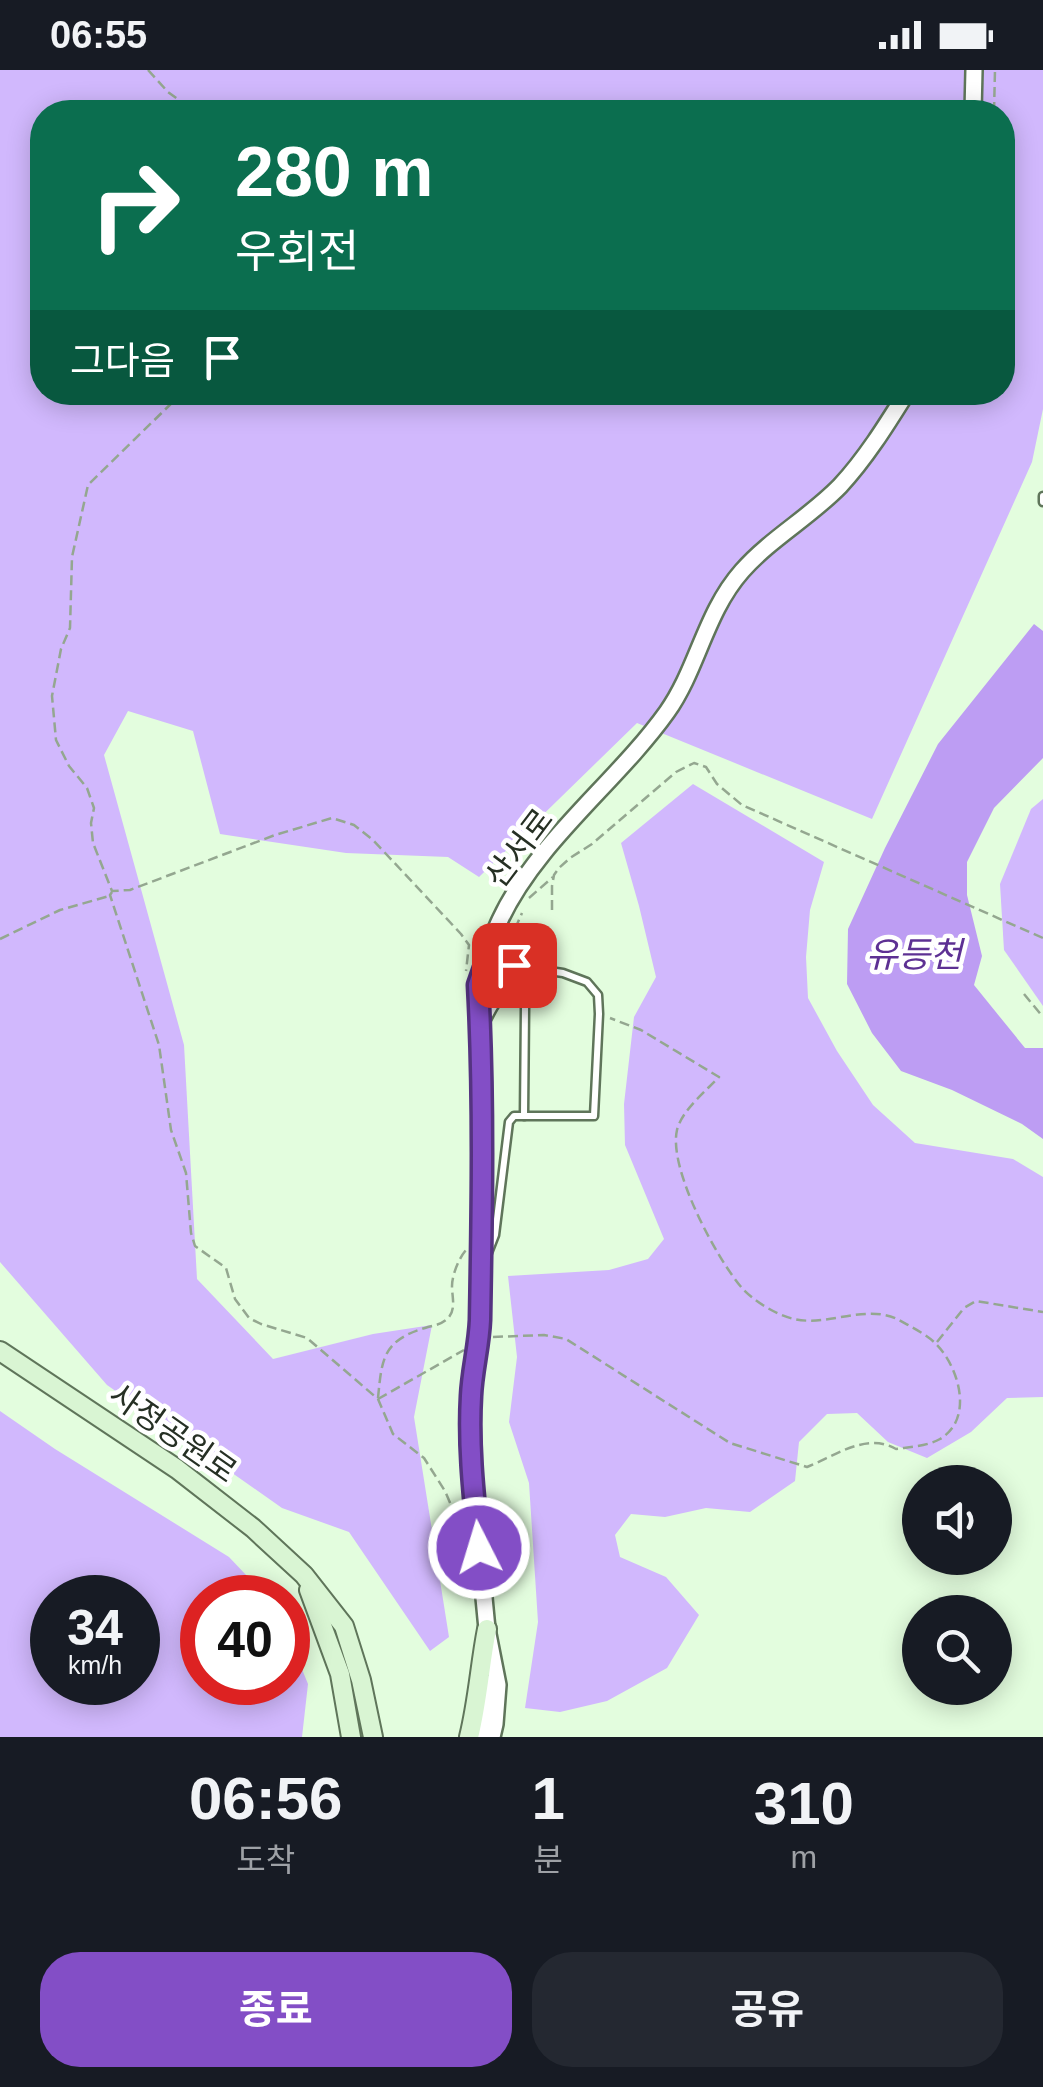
<!DOCTYPE html>
<html lang="ko">
<meta charset="utf-8">
<style>
body{margin:0;font-family:Arial,"Noto Sans KR",sans-serif;background:#242831;color:#f1f3f6;height:100vh;display:flex;flex-direction:column;font-size:38px;white-space:nowrap}
*{box-sizing:border-box;margin:0}
p{font-size:32px;color:#9ea1a6}
.icon{flex:none;width:55px;height:55px;fill:none;stroke:currentColor;stroke-width:2;stroke-linecap:round;stroke-linejoin:round}
.map{position:relative;height:1667px;overflow:hidden}
.sheet{display:flex;flex-direction:column;background:#171b24;flex:1}
.sheet>*{flex:none}
.banner{position:absolute;left:30px;top:30px;width:985px;height:305px;border-radius:40px;box-shadow:0 5px 25px #0003;background:#0b6e4f;color:#fff;overflow:hidden}
.controls{position:absolute;left:902px;top:1395px;display:grid;gap:20px}
.controls a{display:grid;place-items:center;width:110px;height:110px;border-radius:50%;background:#171b24;box-shadow:0 5px 25px #0003;font-size:50px}
.speed{position:absolute;left:30px;top:1505px;display:flex;gap:20px;font-size:50px;font-weight:700;text-align:center}
.speed>*{display:grid;place-content:center;width:130px;height:130px;border-radius:50%;background:#171b24;box-shadow:0 5px 25px #0003;line-height:1}
.speed small{font-size:25px;font-weight:400}
.speed .limit{border:15px solid #d22;background:#fff;color:#111}
.pin{position:absolute;display:grid;place-items:center;width:85px;height:85px;color:#fff;margin:-42px;border-radius:20px;box-shadow:0 5px 15px #0006}
.me{position:absolute;width:110px;margin:-55px;rotate:355deg;stroke-linejoin:round;filter:drop-shadow(0 0 8px #0008)}
.turn{display:flex;align-items:center;gap:35px;height:210px;padding:0 40px;font-size:45px}
.turn .icon{width:130px;height:130px;stroke-width:2.5}
.turn b{display:block;font-size:70px;line-height:85px}
.then{display:flex;align-items:center;height:95px;padding:0 40px;background:#0003;gap:20px;font-size:38px}
.eta{display:flex;justify-content:space-evenly;align-items:center;height:170px;text-align:center}
.eta b{font-size:60px;font-weight:700;line-height:70px}
.cta{display:flex;gap:20px;margin-top:auto;padding:20px 40px}
.cta a{flex:1;height:115px;border-radius:40px;background:#834ec6;color:#fff;font-size:40px;font-weight:700;line-height:115px;text-align:center}
.cta a+a{background:#242831;color:#f1f3f6}
.status{display:flex;justify-content:space-between;align-items:center;height:70px;padding:0 50px;background:#171b24;direction:ltr}
.status svg{height:28px;fill:currentColor}
.map>svg:first-child{display:block}
.green{fill:#d1b8fd;fill-rule:evenodd}
.water{fill:#bd9df3}
.lines{fill:none;stroke-linecap:round;stroke-linejoin:round}
.service-casing{stroke:#5f755a;stroke-width:11}
.tertiary-casing{stroke:#5f755a;stroke-width:20}
.secondary-casing{stroke:#5f755a;stroke-width:22}
.path{stroke:#94a790;stroke-width:2.5;stroke-dasharray:10 5;stroke-linecap:butt}
.service{stroke:#fff;stroke-width:6}
.tertiary{stroke:#fff;stroke-width:15}
.secondary{stroke:#d9f5d3;stroke-width:18}
.route-casing{stroke:#553381;stroke-width:25}
.route{stroke:#834ec6;stroke-width:18}
.labels{text-anchor:middle;stroke-width:9;stroke-linejoin:round;paint-order:stroke}
.street-label{font-size:32px;fill:#263024;stroke:#fff}
.water-label{font-size:35px;font-style:italic;fill:#5d3093;stroke:#fff}
</style>
<div class="status"><b>06:55</b><svg viewBox="0 0 49 12"><path d="M0 12V9h3v3zM5 12V6h3v6zM10 12V3h3v9zM15 12V0h3v12zM26 1h20v11H26zM47 4h2v5h-2z"/></svg></div>
<div class="map">
<svg width="1043" height="1667" viewBox="0 0 1043 1667">
<rect width="100%" height="100%" fill="#e3fdde"/>
<g class="green">
<path d="M0,0H1043V339L1032,392L872,749L637,653L479,807L448,787L346,783L220,764L193,661L128,641L104,685L184,975L197,1209L273,1289L373,1264L432,1255L414,1347L449,1567L430,1581L349,1462L282,1438L107,1315L0,1192ZM42,42H1002V322H42Z"/>
<path d="M693,714L824,792L810,840L806,887L808,928L837,981L873,1035L915,1073L1013,1089L1043,1107V1327L1007,1328L971,1362L927,1388L888,1372L857,1343L827,1344L799,1372L795,1411L750,1442L706,1438L665,1447L631,1444L615,1465L620,1487L666,1507L699,1545L667,1598L607,1631L560,1642L525,1638L538,1552L529,1413L509,1352L517,1287L508,1206L609,1200L648,1189L664,1169L625,1075L624,1034L634,947L656,907L639,836L621,773Z"/>
<path d="M1043,729V936L1004,880L1000,814L1031,739Z"/>
<path d="M0,1341L55,1379L229,1487L267,1527L202,1528V1612H288V1565L308,1614L302,1667H0ZM52,1528H138V1612H52Z"/>
</g>
<path class="water" d="M1034,554L1043,561V688L994,738L967,792V825L982,886L974,915L1025,978H1043V1069L1022,1054L952,1020L901,1001L872,963L847,914L848,859L885,778L938,674Z"/>
<g class="lines">
<g class="service-casing">
<g id="service">
<path d="M1043,426V432"/>
<path d="M483,958C495,932 508,911 535,898L508,874L501,856"/>
<path d="M524,1046L525,938L528,902"/>
<path d="M486,1188L495,1165L509,1052L514,1046H594L599,944L598,925L587,912L563,903L486,892"/>
</g>
</g>
<g class="tertiary-casing">
<g id="tertiary">
<path d="M973,42L974,0"/>
<path d="M479,1667L483,1652L486,1613"/>
<path d="M492,1667L495,1654L498,1615L487,1559L471,1392V1325L480,1256L482,1119L478,915C485,893 490,871 500,850C537,771 617,712 667,642C698,598 705,543 742,501C770,469 810,447 840,416C866,388 887,354 907,322"/>
</g>
</g>
<g class="secondary-casing">
<g id="secondary">
<path d="M0,1281L177,1399L253,1458L304,1505L344,1556L361,1610L373,1667"/>
<path d="M309,1520L340,1604L351,1667"/>
<path d="M469,1667C478,1631 480,1595 487,1559"/>
</g>
</g>
<g class="path">
<path d="M148,0L168,22L195,42"/>
<path d="M994,42L995,0"/>
<path d="M183,322L88,415L72,487L70,558L61,579L52,626L56,670L69,696L87,718L94,738L91,753L93,773L112,821L130,820L275,765L332,748L354,755L373,770L461,864L469,875L466,901"/>
<path d="M112,822L110,825L159,975L171,1060L186,1103L191,1163L195,1176L226,1198L235,1229L249,1248L261,1254L307,1268L378,1329L393,1364L424,1388L445,1421L451,1435L456,1440"/>
<path d="M529,828L553,807"/>
<path d="M552,840V816L554,805L559,798L570,788L592,774L676,702L694,693L706,697L717,714L742,735L1043,868"/>
<path d="M515,859L522,843"/>
<path d="M0,869L60,840L109,826"/>
<path d="M1024,924L1043,947"/>
<path d="M493,1267L544,1265L566,1269L730,1373L807,1397C835,1386 866,1362 896,1379C910,1377 928,1376 940,1369C974,1349 959,1298 937,1275C928,1265 911,1257 899,1250C867,1233 827,1257 794,1249C776,1245 754,1231 742,1218C717,1189 668,1099 677,1060C682,1040 706,1021 719,1007L641,960L610,948"/>
<path d="M937,1272L964,1238L976,1231L1043,1242"/>
<path d="M378,1328C382,1287 383,1270 428,1257C436,1255 443,1254 449,1247C456,1238 452,1227 452,1216C452,1205 459,1188 466,1180"/>
<path d="M378,1329L464,1280"/>
</g>
<use href="#service" class="service"/>
<use href="#tertiary" class="tertiary"/>
<use href="#secondary" class="secondary"/>
</g>
<g class="lines">
<g class="route-casing">
<path id="route" d="M479,1478C474,1428 468,1377 471,1326C472,1301 479,1276 480,1250C482,1139 484,1027 478,915L486,892L514,895"/>
</g>
<use href="#route" class="route"/>
</g>
<g class="labels">
<g class="street-label">
<text transform="translate(519 778) rotate(-53)" y="11">산서로</text>
<text transform="translate(173 1363) rotate(35)" y="11">사정공원로</text>
</g>
<g class="water-label">
<text x="914" y="897">유등천</text>
</g>
</g>
</svg>
<div class="controls">
<a><svg class="icon" aria-label="sound" viewBox="0 0 24 24"><path d="M4 9h4l5-4v14l-5-4H4zM17 9q2 3 0 6"/></svg></a>
<a><svg class="icon" aria-label="search" viewBox="0 0 24 24"><circle cx="10" cy="10" r="6"/><path d="M15 15l6 6"/></svg></a>
</div>
<div class="speed"><div>34<small>km/h</small></div><div class="limit">40</div></div>
<div class="pin" style="left:514px;top:895px;background:#d93025"><svg class="icon" aria-label="arrive" viewBox="0 0 24 24"><path d="M6 21V4h12l-3 4 3 4H6"/></svg></div>
<svg class="me" style="left:479px;top:1478px" viewBox="-20 -20 40 40"><circle r="17" fill="#834ec6" stroke="#fff" stroke-width="3"/><path d="M0-11L8 9 0 5-8 9z" fill="#fff"/></svg>
<div class="banner">
<div class="turn"><svg class="icon" aria-label="right" viewBox="0 0 24 24"><path d="M7 20v-9h11M14 6l5 5-5 5"/></svg><div><b>280 m</b>우회전</div></div>
<div class="then">그다음<svg class="icon" aria-label="arrive" viewBox="0 0 24 24"><path d="M6 21V4h12l-3 4 3 4H6"/></svg></div>
</div>
</div>
<section class="sheet">
<div class="eta">
<div><b>06:56</b><p>도착</p></div>
<div><b>1</b><p>분</p></div>
<div><b>310</b><p>m</p></div>
</div>
<div class="cta"><a>종료</a><a>공유</a></div>
</section>
